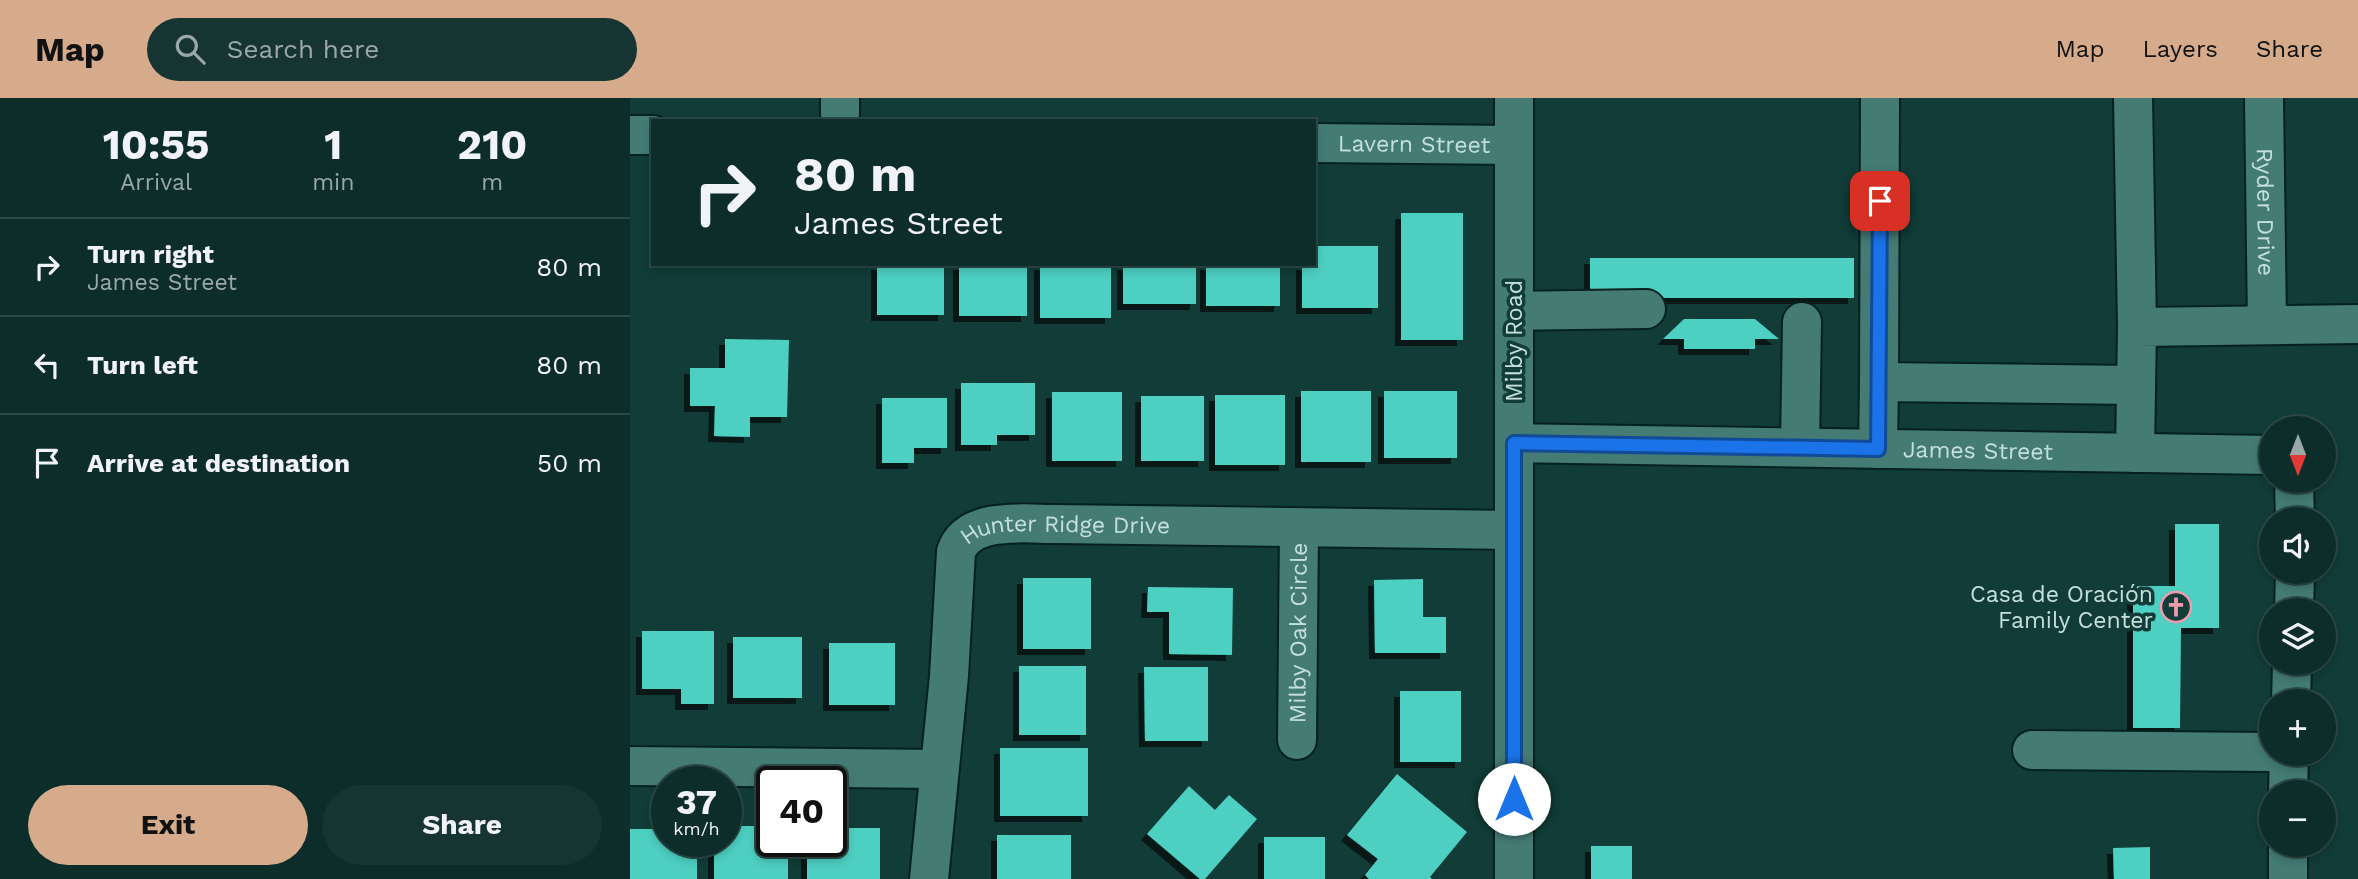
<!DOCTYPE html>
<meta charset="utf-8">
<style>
body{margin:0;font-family:"Work Sans",sans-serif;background:#163532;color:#f1f3f6;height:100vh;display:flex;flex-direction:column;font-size:26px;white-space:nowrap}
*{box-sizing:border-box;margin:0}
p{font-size:23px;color:#9aa8a8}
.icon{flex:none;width:38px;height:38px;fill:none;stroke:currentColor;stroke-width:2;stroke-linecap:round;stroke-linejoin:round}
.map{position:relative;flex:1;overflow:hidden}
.panel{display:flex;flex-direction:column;background:#0d2d2a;width:630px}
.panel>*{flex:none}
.top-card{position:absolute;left:21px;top:21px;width:665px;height:147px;border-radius:0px;box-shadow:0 4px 10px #0003,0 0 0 2px #2d4947;background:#0d2d2a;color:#f1f3f6;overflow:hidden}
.needle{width:46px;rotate:180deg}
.buttons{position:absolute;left:1629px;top:318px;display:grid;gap:14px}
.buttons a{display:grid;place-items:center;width:77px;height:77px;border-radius:50%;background:#0d2d2a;box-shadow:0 4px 10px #0003,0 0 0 2px #2d4947;font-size:35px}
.speed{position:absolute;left:21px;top:668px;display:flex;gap:14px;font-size:35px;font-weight:700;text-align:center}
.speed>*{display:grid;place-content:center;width:91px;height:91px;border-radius:50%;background:#0d2d2a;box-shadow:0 4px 10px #0003,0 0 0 2px #2d4947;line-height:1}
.speed small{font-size:18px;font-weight:400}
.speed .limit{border:4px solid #111;border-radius:10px;background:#fff;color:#111}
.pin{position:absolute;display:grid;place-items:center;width:60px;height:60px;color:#fff;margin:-30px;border-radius:14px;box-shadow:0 4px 10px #0006}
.me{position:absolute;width:77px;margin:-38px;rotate:0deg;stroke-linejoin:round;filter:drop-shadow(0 0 5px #0008)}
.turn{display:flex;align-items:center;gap:24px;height:147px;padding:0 28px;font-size:32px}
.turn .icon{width:91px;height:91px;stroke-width:2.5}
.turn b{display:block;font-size:49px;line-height:60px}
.eta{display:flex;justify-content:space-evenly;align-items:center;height:119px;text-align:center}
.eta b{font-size:42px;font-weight:700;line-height:49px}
.cta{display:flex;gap:14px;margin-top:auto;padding:14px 28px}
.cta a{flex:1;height:80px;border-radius:42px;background:#d6ab8b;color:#111;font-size:28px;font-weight:700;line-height:80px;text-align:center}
.cta a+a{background:#163532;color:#f1f3f6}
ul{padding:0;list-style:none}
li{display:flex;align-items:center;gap:21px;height:98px;padding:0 28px;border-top:2px solid #2d4947}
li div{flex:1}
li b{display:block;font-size:26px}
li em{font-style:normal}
header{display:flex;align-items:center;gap:42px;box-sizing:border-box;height:98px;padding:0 35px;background:#d6ab8b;color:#111}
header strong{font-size:33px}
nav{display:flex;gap:38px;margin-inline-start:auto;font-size:24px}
.search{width:490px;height:63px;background:#163532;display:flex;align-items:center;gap:18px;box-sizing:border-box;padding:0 24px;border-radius:38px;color:#9aa8a8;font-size:26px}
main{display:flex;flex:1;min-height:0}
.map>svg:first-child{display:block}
.building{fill:#4dcfc2;filter:url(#shadow)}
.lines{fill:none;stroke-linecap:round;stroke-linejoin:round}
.minor-casing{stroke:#04211e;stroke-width:42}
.minor{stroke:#447b75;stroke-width:38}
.route-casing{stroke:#114b97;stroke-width:18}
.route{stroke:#1a73e8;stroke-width:12}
.labels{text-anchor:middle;stroke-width:7;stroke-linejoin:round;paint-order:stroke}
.street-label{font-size:23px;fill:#c5e0dc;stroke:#113c38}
.poi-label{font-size:23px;fill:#c5e0dc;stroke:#113c38;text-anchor:end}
</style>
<header>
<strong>Map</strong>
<div class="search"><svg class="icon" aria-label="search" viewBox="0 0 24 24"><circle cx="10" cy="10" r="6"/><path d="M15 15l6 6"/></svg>Search here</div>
<nav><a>Map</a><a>Layers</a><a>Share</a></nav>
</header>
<main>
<section class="panel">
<div class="eta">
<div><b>10:55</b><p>Arrival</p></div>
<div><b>1</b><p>min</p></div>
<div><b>210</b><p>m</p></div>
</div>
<ul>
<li><svg class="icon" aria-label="right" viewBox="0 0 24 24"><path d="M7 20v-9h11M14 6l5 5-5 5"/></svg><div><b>Turn right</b><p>James Street</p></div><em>80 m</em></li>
<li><svg class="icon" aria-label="left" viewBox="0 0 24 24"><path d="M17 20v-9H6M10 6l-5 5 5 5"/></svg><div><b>Turn left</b></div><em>80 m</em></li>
<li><svg class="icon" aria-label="arrive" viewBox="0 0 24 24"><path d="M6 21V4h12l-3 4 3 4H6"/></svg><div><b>Arrive at destination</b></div><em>50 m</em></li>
</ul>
<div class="cta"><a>Exit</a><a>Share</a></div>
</section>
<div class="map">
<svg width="1728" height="781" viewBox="0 0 1728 781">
<defs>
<filter id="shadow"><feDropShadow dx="-6" dy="6" stdDeviation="0" flood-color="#0009"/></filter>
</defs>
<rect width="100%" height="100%" fill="#113c38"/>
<g class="building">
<rect x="771" y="115" width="62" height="127"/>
<path d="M684,148H748V210H672V166H684Z"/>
<rect x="960" y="160" width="264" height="40"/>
<rect x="247" y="166" width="67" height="51"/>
<rect x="329" y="166" width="68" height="52"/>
<rect x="410" y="166" width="71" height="54"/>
<rect x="493" y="166" width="73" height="40"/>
<rect x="576" y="166" width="74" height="42"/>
<path d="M1054,221H1125L1149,241H1125V251H1054V241H1033Z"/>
<path d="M95,241L159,242L157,319H120V339L84,338L85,308H60V270H95Z"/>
<path d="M331,285H405V337H367V347H331Z"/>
<rect x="671" y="293" width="70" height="71"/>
<rect x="754" y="293" width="73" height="67"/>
<rect x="422" y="294" width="70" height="69"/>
<rect x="585" y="297" width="70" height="70"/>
<rect x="511" y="298" width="63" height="65"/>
<path d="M252,300H317V350H284V365H252Z"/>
<path d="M1545,426H1589V530H1551L1550,630H1503V488H1545Z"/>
<rect x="393" y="480" width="68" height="71"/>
<path d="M793,481V519H816V555H745L744,482Z"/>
<path d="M518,489L603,490L602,557L539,556V514H517Z"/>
<path d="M12,533H84V606H51V591H12Z"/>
<rect x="103" y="539" width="69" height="61"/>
<rect x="199" y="545" width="66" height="62"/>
<rect x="389" y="568" width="67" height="69"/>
<path d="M514,569H578V643H515Z"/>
<rect x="770" y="593" width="61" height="71"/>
<rect x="370" y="650" width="88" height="68"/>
<path d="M767,676L837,734L800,779L802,781H739L735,777L748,761L717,737Z"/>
<path d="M559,688L585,712L599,697L627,721L575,781H570L517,736Z"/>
<path d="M96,728H142V744H158V781H84V744H96Z"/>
<path d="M201,730H250V781H177V744H201Z"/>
<path d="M0,731H37V744H67V781H0Z"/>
<rect x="367" y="737" width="74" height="44"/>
<rect x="634" y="739" width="61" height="42"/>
<rect x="961" y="748" width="41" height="33"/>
<path d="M1520,749V781H1484L1483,750Z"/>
</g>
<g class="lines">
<g class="minor-casing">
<g id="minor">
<path d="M1503,0L1507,229"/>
<path id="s1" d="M1634,0L1637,227"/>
<path d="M210,23V0"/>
<path d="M0,37H23"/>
<path id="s2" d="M684,45L884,47"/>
<path d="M884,213L1016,211"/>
<path d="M1249,284L1250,0"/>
<path id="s3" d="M884,345L1642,357"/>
<path d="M1170,349L1172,224"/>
<path d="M1248,351L1249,284L1506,287"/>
<path d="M1505,355L1507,229L1728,226"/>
<path d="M1664,383L1665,422"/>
<path d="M1664,513L1665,474"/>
<path d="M1661,604L1662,565"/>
<path id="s4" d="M667,642L669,430"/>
<path d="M1402,652L1642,654"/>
<path d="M0,668L309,671"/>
<path d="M1658,695L1659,656"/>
<path d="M1658,747V781"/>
<path id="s5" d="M299,781L319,578L326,454C338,418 394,426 425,426L884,432"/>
<path d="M884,781V0"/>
</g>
</g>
<use href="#minor" class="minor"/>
</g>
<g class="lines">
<g class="route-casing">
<path id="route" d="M884,701V345L1248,351L1250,103"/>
</g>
<use href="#route" class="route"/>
</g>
<defs>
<g id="church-ring" transform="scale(1.575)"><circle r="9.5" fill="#113c38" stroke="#f29aad" stroke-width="1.5"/><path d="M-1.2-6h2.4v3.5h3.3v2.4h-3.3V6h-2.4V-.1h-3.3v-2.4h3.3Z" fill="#f29aad"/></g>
</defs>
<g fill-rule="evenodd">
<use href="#church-ring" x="1546" y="509"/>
</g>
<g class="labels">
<g class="street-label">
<text dy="8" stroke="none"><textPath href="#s2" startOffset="100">Lavern Street</textPath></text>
<text dy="8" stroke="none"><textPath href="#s1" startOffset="114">Ryder Drive</textPath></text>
<text transform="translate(884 243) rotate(-90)" y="8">Milby Road</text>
<text dy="8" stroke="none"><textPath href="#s3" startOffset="464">James Street</textPath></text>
<text dy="8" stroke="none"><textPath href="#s5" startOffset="448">Hunter Ridge Drive</textPath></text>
<text dy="8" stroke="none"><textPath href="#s4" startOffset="107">Milby Oak Circle</textPath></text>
</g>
<g class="poi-label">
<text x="1523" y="504">Casa de Oración<tspan x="1523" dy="26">Family Center</tspan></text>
</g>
</g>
</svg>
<div class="buttons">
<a><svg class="needle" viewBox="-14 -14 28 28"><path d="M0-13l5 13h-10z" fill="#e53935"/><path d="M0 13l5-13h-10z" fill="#9aa8a8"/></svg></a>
<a><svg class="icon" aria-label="sound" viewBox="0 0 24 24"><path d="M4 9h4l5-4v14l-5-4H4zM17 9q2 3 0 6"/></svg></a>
<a><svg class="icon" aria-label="layers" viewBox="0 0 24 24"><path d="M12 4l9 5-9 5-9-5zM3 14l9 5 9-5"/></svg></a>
<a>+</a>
<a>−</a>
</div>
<div class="speed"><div>37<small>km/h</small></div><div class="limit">40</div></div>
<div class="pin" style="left:1250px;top:103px;background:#d93025"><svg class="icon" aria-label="arrive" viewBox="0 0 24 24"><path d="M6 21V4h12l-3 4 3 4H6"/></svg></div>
<svg class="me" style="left:884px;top:701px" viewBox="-20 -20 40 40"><circle r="19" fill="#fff"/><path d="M0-13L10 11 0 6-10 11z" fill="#1a73e8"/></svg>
<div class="top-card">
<div class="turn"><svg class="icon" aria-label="right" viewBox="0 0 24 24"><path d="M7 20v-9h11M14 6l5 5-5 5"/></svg><div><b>80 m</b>James Street</div></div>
</div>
</div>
</main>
